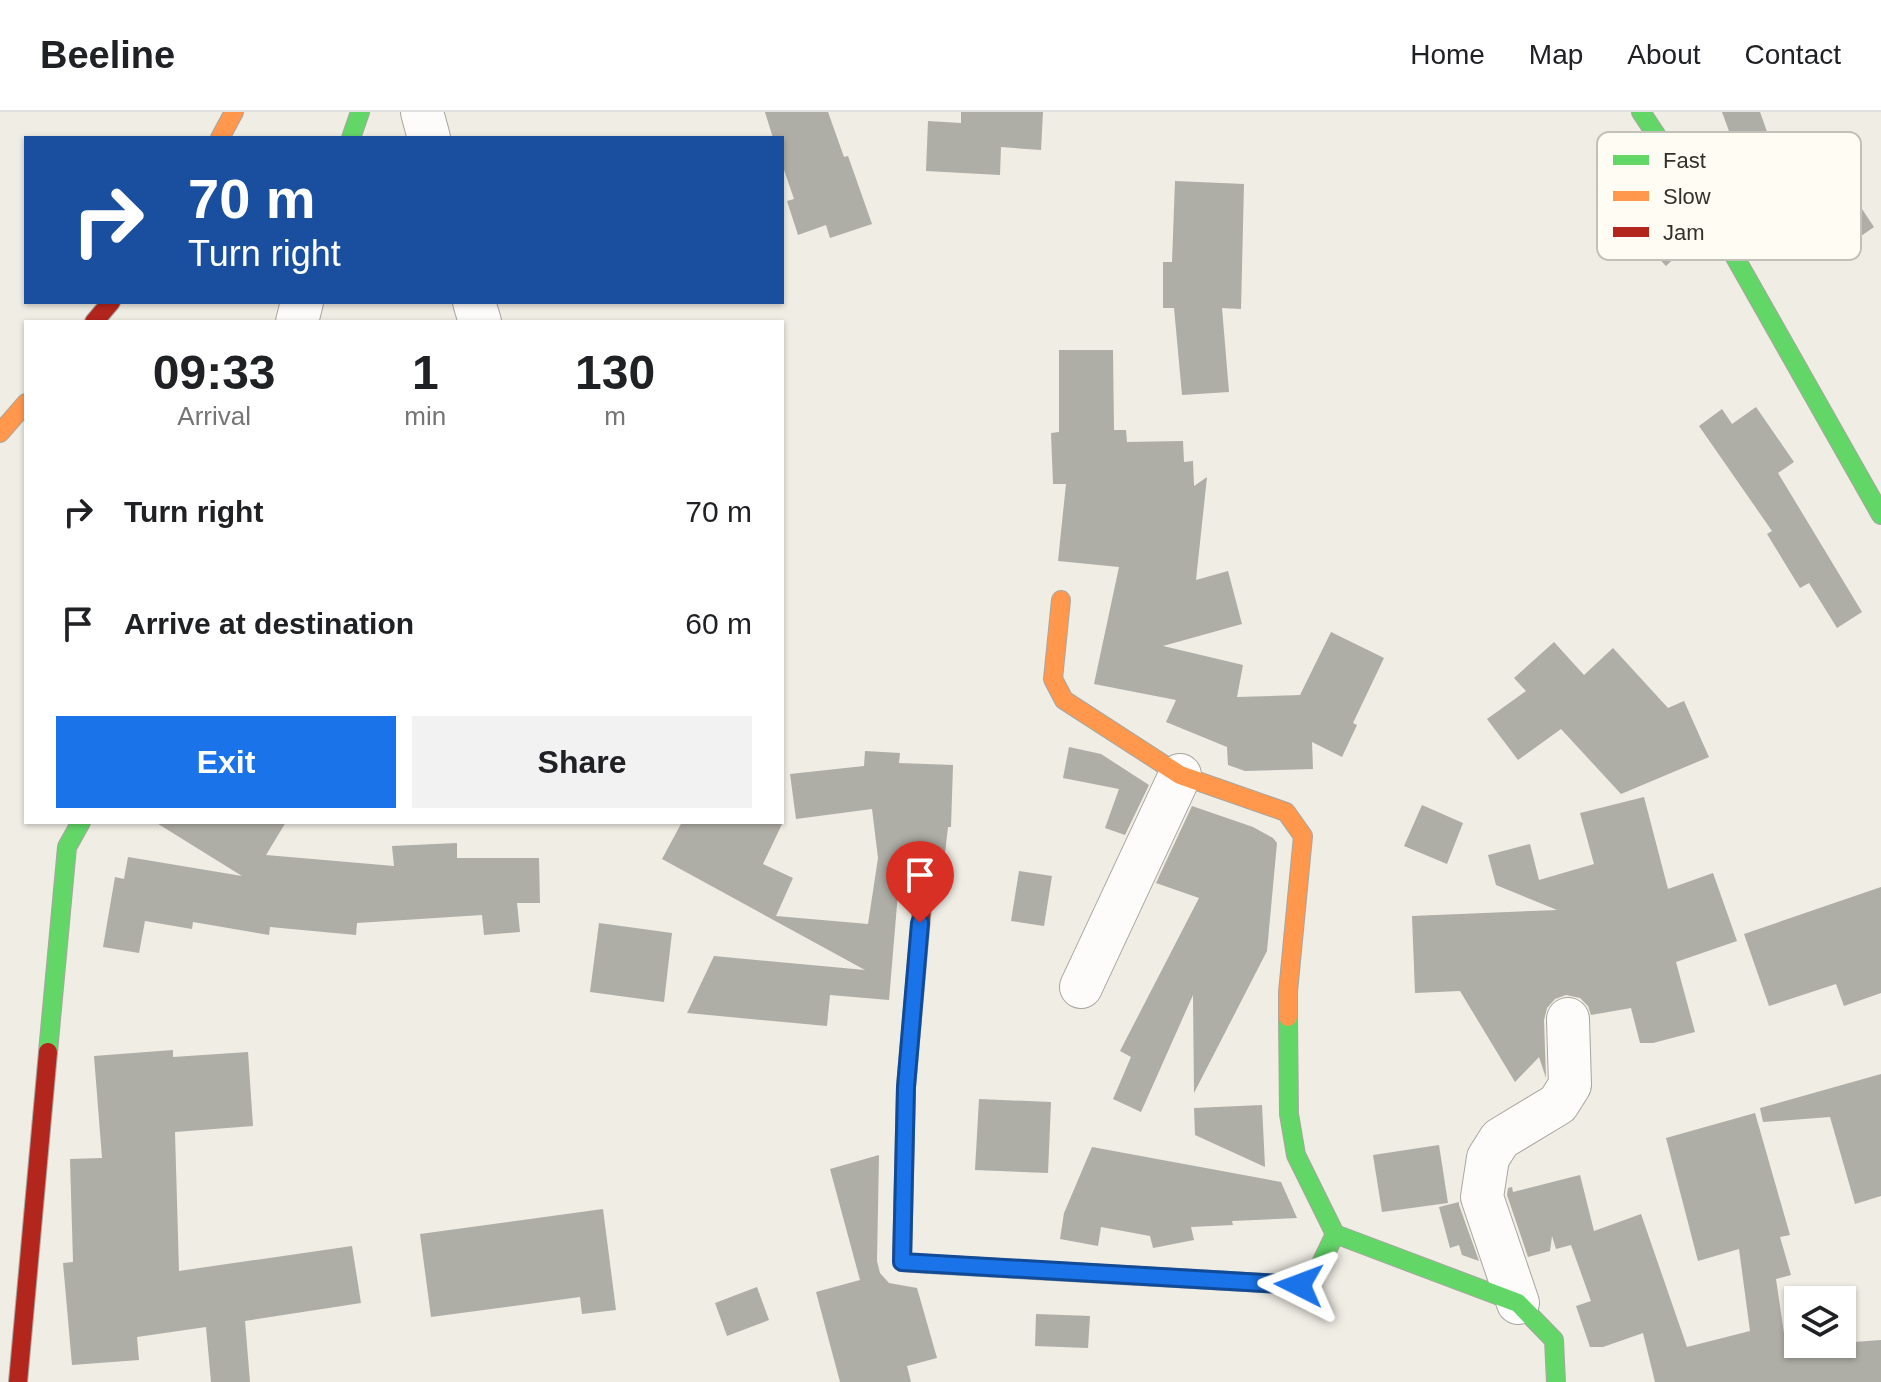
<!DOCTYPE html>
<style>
body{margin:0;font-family:Helvetica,sans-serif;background:#f2f2f2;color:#202124;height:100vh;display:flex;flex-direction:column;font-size:30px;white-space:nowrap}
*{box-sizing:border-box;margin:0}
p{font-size:26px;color:#757577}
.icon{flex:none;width:44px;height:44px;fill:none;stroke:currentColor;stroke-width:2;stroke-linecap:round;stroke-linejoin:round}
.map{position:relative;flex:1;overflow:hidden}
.details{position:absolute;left:24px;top:208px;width:760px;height:504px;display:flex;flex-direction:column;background:#fff;border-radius:0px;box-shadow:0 2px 6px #0004}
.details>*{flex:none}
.guide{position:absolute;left:24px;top:24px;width:760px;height:168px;border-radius:0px;box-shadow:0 2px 6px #0004;background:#1a4fa0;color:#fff;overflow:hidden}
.buttons{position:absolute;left:1784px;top:1174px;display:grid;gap:16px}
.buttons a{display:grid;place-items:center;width:72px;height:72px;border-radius:0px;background:#fff;box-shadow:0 2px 6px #0004;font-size:40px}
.pin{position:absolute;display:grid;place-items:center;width:68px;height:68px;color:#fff;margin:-82px -34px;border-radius:50% 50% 50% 0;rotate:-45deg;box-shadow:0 0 8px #0007}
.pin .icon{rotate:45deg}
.me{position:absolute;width:88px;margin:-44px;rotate:273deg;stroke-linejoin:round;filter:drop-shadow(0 0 6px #0008)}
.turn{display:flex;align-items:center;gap:28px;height:168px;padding:0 32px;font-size:36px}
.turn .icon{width:104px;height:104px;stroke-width:2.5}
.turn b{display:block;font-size:56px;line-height:68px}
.eta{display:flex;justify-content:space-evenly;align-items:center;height:136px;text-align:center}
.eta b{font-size:48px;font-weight:600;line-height:56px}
.cta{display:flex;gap:16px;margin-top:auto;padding:16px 32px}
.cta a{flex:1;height:92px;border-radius:0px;background:#1a73e8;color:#fff;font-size:32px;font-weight:600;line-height:92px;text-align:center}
.cta a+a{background:#f2f2f2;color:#202124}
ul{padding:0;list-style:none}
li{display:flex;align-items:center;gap:24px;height:112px;padding:0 32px}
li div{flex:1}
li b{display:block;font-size:30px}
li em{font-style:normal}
header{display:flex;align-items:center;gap:48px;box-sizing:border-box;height:112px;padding:0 40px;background:#fff;border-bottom:2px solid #e0e0e0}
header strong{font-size:38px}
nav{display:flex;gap:44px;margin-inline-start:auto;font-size:28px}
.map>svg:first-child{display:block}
.building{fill:#aeada6}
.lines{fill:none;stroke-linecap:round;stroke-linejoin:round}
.street-casing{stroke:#a7a69f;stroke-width:44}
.fast-casing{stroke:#a7a69f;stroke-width:20}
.slow-casing{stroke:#a7a69f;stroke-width:20}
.jam-casing{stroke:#a7a69f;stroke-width:20}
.street{stroke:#fdfcfb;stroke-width:42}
.fast{stroke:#63d668;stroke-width:18}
.slow{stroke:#ff974d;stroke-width:18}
.jam{stroke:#b3261e;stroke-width:18}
.route-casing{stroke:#114b97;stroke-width:20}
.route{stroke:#1a73e8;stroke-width:14}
.key{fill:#fffdf3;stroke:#c2c0b7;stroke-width:2}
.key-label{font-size:22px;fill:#32312a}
</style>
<header>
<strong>Beeline</strong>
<nav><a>Home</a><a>Map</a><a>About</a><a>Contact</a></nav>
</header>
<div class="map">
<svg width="1881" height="1270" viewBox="0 0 1881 1270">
<rect width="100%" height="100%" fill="#efede4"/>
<g class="building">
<path d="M765,0H828L844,45L848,44L872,112L830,126L826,113L798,123L787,89L794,87L782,52V26H773Z"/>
<path d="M961,0H1043L1041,38L1001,35L1000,63L926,59L928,9L961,11Z"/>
<path d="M1722,0H1760L1770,28L1764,31L1783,67L1758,79L1737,41Z"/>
<path d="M1838,61L1874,115L1832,144L1795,90Z"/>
<path d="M1175,69L1244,72L1241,197L1222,196L1229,280L1182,283L1174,196H1163V150H1172Z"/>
<path d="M1651,88L1691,130L1666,154L1626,112Z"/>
<path d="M1059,238H1113L1114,318H1126L1127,330L1183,329L1184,350L1193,349L1194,374L1207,365L1196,468L1228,459L1242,512L1163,534L1243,553L1237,585L1300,583L1331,520L1384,546L1353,611L1357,613L1342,645L1312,630L1313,657L1245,659L1228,653L1227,635L1166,610L1176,588L1094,572L1119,455L1058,449L1066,372H1053L1051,321L1059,320Z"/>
<path d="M1756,295L1794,350L1778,361L1862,500L1837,516L1809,471L1800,476L1767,422L1772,419L1699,314L1722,297L1732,312Z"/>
<path d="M1554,530L1584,563L1613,536L1668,596L1684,589L1709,645L1621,682L1561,617L1518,648L1487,607L1526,579L1514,566Z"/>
<path d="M1069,635L1101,642L1149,673L1125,723L1105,716L1119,677L1063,666Z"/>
<path d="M865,639L900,641L899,651L953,653L951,715H948L942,768L937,762L924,758L912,761L902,769L898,781L889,888L830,883L827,914L687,901L714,844L865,858L662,747L682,710H783L763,752L793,766L776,804L868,812L878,746L872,697L796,707L790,662L864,654Z"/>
<path d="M1644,685L1668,777L1713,761L1737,829L1676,850L1695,920L1653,931H1640L1631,896L1591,903L1588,894L1580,886L1566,883L1555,887L1547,896L1544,908L1546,966L1539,945L1515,970L1460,879L1415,881L1412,804L1557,798L1496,773L1488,743L1530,732L1539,768L1594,752L1580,701Z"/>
<path d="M1422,693L1463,711L1447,752L1404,734Z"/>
<path d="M1192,694L1253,715L1273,726L1277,731L1267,839L1194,981L1193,883L1141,1000L1113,987L1131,945L1120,939L1199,786L1156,771Z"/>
<path d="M155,710H286L266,743L394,754L392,734L457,731V746H539L540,791H517L520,820L484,823L482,803L357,811L356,823L270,815L269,823L193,810L192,817L145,809L139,841L103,835L115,765L124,767L128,745L242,764Z"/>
<path d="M1019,759L1052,764L1044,814L1011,809Z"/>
<path d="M1881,775V881L1844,894L1836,872L1769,894L1744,822Z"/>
<path d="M599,811L672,821L664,890L590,880Z"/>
<path d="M173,938V945L248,940L253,1014L175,1020L179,1159L352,1134L361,1191L245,1209L250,1270H211L206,1215L137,1225L139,1248L72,1253L63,1151L73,1150L70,1047L102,1046L94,944Z"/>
<path d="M1881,962V1084L1855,1092L1830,1005L1763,1010L1760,996Z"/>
<path d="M979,987L1051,990L1048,1061L975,1058Z"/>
<path d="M1262,993L1265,1055L1195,1023L1194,996Z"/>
<path d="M1755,1001L1790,1123L1780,1125L1791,1163L1776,1167L1786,1235L1881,1228V1270H1655L1643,1221L1603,1235H1590L1576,1194L1591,1189L1571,1133L1556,1137L1552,1124L1550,1139L1528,1145L1507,1083L1508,1076L1512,1075L1513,1080L1580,1063L1594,1119L1641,1102L1687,1235L1750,1219L1739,1137L1698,1149L1666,1026Z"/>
<path d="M1439,1033L1448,1091L1382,1100L1373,1043Z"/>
<path d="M1092,1035L1281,1070L1297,1106L1232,1109L1233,1113L1191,1115L1194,1128L1153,1136L1150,1124L1101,1115L1098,1134L1060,1127L1064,1101Z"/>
<path d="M879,1043L877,1149L880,1161L889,1171L917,1176L937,1246L907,1254L911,1270H840L816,1180L860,1168L830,1057Z"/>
<path d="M1459,1090V1093L1479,1149L1462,1143L1459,1133L1450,1136L1439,1095Z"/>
<path d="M603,1097L616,1198L582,1202L580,1185L431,1205L420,1122Z"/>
<path d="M757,1175L769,1208L727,1224L715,1191Z"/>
<path d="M1036,1202L1090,1204L1088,1236L1035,1234Z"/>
</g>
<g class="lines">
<g class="street-casing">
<g id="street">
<path d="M422,0L429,26"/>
<path d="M474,190L480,210"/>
<path d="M297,210L302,190"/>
<path d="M1081,875L1180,663"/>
<path d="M1518,1191L1482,1085L1488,1046L1500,1027L1558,992L1570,973L1568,907"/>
</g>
</g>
<g class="fast-casing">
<g id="fast">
<path d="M1641,0L1723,124L1881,403"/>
<path d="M351,26L360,0"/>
<path d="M1288,905L1289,1002L1296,1043L1335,1122L1518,1191L1554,1228L1556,1270"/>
<path d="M48,940L67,735L81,710"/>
<path d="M929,1152L1299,1173L1315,1164L1335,1122"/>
</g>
</g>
<g class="slow-casing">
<g id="slow">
<path d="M220,26L234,0"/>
<path d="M0,321L26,291"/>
<path d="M1061,488L1053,567L1064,588L1180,663L1286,700L1303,724L1288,880V905"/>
</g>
</g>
<g class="jam-casing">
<g id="jam">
<path d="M94,210L111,190"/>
<path d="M923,783L906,975L902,1150L929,1152"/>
<path d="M18,1270L48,940"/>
</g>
</g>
<use href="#street" class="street"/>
<use href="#fast" class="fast"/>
<use href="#slow" class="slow"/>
<use href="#jam" class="jam"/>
</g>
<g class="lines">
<g class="route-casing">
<path id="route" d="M920,811L906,975L902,1150L1299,1173"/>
</g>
<use href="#route" class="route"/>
</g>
<rect x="1597" y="20" width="264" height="128" rx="12" class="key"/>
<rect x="1613" y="43" width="36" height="10" fill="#63d668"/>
<rect x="1613" y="79" width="36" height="10" fill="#ff974d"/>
<rect x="1613" y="115" width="36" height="10" fill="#b3261e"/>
<g class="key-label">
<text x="1663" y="56">Fast</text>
<text x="1663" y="92">Slow</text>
<text x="1663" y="128">Jam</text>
</g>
</svg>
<div class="buttons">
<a><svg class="icon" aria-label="layers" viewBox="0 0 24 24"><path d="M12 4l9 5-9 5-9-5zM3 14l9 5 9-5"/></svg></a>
</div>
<div class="pin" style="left:920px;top:811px;background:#d93025"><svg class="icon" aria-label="arrive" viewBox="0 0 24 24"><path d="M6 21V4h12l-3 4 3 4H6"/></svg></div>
<svg class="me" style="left:1299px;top:1173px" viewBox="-20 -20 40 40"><path d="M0-17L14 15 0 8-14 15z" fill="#1a73e8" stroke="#fff" stroke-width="4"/></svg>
<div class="guide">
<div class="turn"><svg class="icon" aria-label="right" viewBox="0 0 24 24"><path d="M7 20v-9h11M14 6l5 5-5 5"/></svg><div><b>70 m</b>Turn right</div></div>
</div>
<section class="details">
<div class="eta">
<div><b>09:33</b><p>Arrival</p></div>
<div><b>1</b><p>min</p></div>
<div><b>130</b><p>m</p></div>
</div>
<ul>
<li><svg class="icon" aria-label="right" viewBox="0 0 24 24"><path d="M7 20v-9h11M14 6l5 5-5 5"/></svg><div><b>Turn right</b></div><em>70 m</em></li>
<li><svg class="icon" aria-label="arrive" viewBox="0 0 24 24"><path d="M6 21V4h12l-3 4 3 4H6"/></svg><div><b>Arrive at destination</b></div><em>60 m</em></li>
</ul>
<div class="cta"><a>Exit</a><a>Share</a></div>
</section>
</div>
